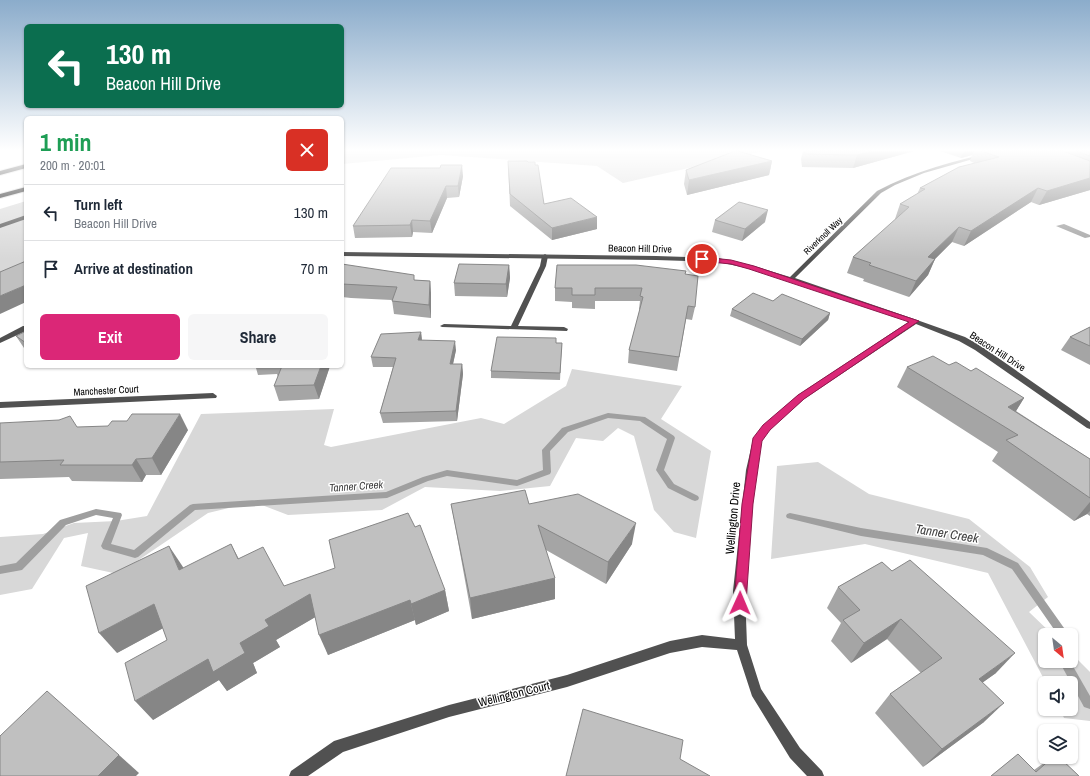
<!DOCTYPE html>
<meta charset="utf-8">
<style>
body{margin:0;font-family:"Archivo Narrow",sans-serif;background:#f6f6f7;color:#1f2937;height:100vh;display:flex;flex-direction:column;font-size:15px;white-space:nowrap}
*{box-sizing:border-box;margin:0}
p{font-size:13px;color:#747a83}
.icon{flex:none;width:22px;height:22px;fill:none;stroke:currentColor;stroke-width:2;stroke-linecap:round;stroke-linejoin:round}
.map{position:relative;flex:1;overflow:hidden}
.panel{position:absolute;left:24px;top:116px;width:320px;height:252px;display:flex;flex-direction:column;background:#fff;border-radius:6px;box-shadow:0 1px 3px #0004}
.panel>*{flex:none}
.guide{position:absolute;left:24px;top:24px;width:320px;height:84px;border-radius:6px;box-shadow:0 1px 3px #0004;background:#0b6e4f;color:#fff;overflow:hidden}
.needle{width:26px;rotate:151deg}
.buttons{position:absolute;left:1038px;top:628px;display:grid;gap:8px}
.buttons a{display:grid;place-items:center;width:40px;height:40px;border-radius:6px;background:#fff;box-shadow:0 1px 3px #0004;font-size:20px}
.pin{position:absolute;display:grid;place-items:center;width:34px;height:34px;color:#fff;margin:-17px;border:2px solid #fff;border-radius:50%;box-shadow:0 1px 4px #0007}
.me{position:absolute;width:44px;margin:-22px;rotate:1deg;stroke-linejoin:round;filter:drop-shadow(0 0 3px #0008)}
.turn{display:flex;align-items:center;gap:14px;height:84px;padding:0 16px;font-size:18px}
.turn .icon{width:52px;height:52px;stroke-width:2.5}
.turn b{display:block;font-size:28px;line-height:34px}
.round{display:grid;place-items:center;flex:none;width:42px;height:42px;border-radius:6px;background:#f6f6f7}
.overview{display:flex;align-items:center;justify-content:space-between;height:68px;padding:0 16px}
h1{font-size:24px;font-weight:700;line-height:30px;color:#1e9e55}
.cta{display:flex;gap:8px;margin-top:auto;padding:8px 16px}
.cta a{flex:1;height:46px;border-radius:6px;background:#db2777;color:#fff;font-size:16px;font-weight:700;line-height:46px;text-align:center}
.cta a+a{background:#f6f6f7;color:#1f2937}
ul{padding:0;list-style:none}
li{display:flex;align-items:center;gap:12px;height:56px;padding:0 16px;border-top:1px solid #e0e1e3}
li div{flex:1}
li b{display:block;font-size:15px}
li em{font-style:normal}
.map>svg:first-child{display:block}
.green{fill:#d8d8d8}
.water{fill:#9f9f9f}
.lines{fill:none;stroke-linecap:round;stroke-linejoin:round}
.stream{fill:#9f9f9f;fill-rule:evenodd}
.motorway-casing{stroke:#dbdbdb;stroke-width:2}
.service{fill:#515151;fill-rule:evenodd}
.minor{fill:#515151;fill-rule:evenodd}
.motorway{fill:#000;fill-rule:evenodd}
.wall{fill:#a5a5a5}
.shaded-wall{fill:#868686}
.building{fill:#c0c0c0;stroke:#868686}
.route{fill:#db2777;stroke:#8e194d}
.labels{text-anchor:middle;stroke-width:3;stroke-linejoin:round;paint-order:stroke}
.far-street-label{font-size:9px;fill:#000;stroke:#fff}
.street-label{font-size:10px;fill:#000;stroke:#fff}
.water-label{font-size:11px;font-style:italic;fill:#404040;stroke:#fff}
.near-street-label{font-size:12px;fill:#000;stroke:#fff}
.near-water-label{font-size:13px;font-style:italic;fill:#404040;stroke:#fff}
</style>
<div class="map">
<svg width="1090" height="776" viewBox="0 0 1090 776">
<rect width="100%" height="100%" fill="#fff"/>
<g class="green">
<path d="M342,151H763L623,183L597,166L441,155L342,164Z"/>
<path d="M26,201V266L0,277V209Z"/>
<path d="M572,369L682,386L661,419L711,451L696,538L674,532L654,510L634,436L618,428L603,441L576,438L550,486L500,491L425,487L382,510L288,515L254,502L208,513L118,574L81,566L88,533L64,538L32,589L0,595V537L43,534L74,523L116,521L147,516L201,414L334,409L324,445L331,447L481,418L504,424L566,386Z"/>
<path d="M818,462L869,494L969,519L1030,567L1048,597L1029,612L1053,635H1045V661H1071V653L1090,672V721L1064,718L1060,709H1071V683H1046L988,573L865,544L771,559L777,466Z"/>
</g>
<path class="water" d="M1064,224L1090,235V237L1085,238L1056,226Z"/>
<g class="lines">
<g class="stream">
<path d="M608,413L645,417L674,436L675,438L664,470L674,484L698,496L699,498L698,500L695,501L692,500L668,488L656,470L667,439L640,421L608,418L568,432L550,451L551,472L550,474L517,486L447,476L428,481L387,498L195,510L138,557L135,558L103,549L101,546L113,518L96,515L66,525L22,570L0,574V566L16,563L60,520L96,509L121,513L122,515L111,544L134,550L190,505L193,504L386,492L423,477L447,470L517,480L543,470L542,450L562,428Z"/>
<path d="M790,513L861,528L987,548L1018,563L1069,635H1058L1012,569L983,555L861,536L787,518L786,516L787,514Z"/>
<path d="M1071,639L1075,640L1076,647L1075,651L1071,652Z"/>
<path d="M1059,661H1070L1090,696V709L1084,707Z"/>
</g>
<g class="motorway-casing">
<g id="motorway">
<path d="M26,164V168L0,175V171Z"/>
<path d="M26,187V191L0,198V194Z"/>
</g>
</g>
<g class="service">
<path d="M26,215V219L0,228V224Z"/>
<path d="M545,254L548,256L546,266L518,326L564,327L568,329L567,331L442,327L440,326L444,324L511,326L540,266L542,256Z"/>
</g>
<g class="minor">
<path d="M996,151H1001L924,173L895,185L881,193L795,278L917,320L965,337L981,346L1090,422V429L1087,428L975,350L959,341L916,324L804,399L769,430L761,441L756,470L745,591L747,645L761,689L800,748L822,771L824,776H807L790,758L752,696L737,650L702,647L670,653L567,687L449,717L343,752L308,776H289L291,771L334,741L449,705L567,675L670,641L702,635L735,639L733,591L746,470L753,440L763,426L798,395L910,321L789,280L751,269L718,262L656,260L342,256V252L656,256L718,258L754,266L790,277L877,191C914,171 955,161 996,151Z"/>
<path d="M23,326H26V331L0,343V338Z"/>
<path d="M213,393L217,396L216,398L0,408V402Z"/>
</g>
<use href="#motorway" class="motorway"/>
</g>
<g class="wall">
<path d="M803,151H914L853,168L802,167L801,159Z"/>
<path d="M940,151H1090V190L1039,205L1031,202L964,246L952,242L935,259L928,275L909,297L863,281L864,279L847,273L853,257L896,219H895L900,204L917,194L920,188L974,163L970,161L972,155L961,158Z"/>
<path d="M508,161L528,162L544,204L597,229L552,240L510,206Z"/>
<path d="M772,161L769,175L687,195L684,184L686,170Z"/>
<path d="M463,176L459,197L447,198L432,233L413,232L412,237L355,238L353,226Z"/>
<path d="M715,220L765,222L742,241L712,232Z"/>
<path d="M342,264L415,280L430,281L431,294V318L394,314L392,300L351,298L342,297Z"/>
<path d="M509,265L510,278L507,297L455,296L454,283Z"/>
<path d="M685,274L695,307L692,320L686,319L677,371L628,363L629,350L640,310L639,309L640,301H595V309L572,308V302L555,301V288Z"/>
<path d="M732,309L830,313L828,320L800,346L730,316Z"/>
<path d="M1090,327V365L1061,350L1070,337Z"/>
<path d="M26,331V351L16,336Z"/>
<path d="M421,332L422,340L456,350L453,364H462L463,374L457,421L383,423L380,413L393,367H373L371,357Z"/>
<path d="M556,343H562L560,380L491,378V371Z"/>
<path d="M949,365L971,371L1024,398L1016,411L1090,459V516L1087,514L1074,521L992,461L998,452L897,387L907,367Z"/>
<path d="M143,366H179L144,368Z"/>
<path d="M253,366H330L319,399L279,401L274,386L278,377L277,374L258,375L256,368H253Z"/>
<path d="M0,423L78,427L188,430L161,475H146L142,482L72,481L69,477L0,479Z"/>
<path d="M451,504H529L632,544L606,584L546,550L555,599L472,619L455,525Z"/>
<path d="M231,544L239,559L284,586L445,590L449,611L416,625L415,620L328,655L315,617L276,640L280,647L253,663L257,673L227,691L219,680L153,720L167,640L163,628L117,653L183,567V569Z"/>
<path d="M882,562L996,673L983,682L984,722L923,767L875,713L890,694L921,673L887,639L851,663L831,641L841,623L827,608L838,587Z"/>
<path d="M1018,754L1034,770L1052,757H1059L1079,776H991Z"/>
</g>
<g class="shaded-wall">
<path d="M872,151H914L853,168L857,155Z"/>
<path d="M964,151H975L972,155L961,158Z"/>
<path d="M772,161L769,175L687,195L689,180Z"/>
<path d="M462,165L463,176L459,197L458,186Z"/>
<path d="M1090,178V190L1039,205L1047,191Z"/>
<path d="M446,186L447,198L432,233L430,221Z"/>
<path d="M1038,188L1031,202L964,246L971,231Z"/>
<path d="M768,210L765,222L742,241L745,229Z"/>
<path d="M597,217V229L552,240V228Z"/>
<path d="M412,220L413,232L412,237L410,225Z"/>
<path d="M959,227L952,242L921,273L928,257Z"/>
<path d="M935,259L928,275L909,297L916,281Z"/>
<path d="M509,265L510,278L507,297L506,284Z"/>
<path d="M430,281L431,294V318L429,305Z"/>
<path d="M26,285V302L0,314V296Z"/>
<path d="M830,313L828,320L800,346L802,339Z"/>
<path d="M421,332L422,342L418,340Z"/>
<path d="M455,341L456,350L451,373L450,364Z"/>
<path d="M462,364L463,374L457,421L456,411Z"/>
<path d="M321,366H330L319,399L314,385Z"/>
<path d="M1024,398L1011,419L1008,407Z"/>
<path d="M180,414L188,430L161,475L152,458Z"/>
<path d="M136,459L146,475L142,482L132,465Z"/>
<path d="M1090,502V511L1087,514L1074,521Z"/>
<path d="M636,523L632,544L606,584L608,562Z"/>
<path d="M169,546L183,567L193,592L179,570Z"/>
<path d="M555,578V599L472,619L470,598Z"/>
<path d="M445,590L449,611L416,625L411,604Z"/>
<path d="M310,594L319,615L276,640L280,647L253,663L257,673L227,691L219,680L153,720L135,701L208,659L240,643L265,620Z"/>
<path d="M410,600L415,620L328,655L319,635Z"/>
<path d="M154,604L169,625L117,653L99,633Z"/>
<path d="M901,619L887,639L851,663L864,643Z"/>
<path d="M1015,653L996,673L961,698L979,679Z"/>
<path d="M1004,703L984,722L923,767L942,749Z"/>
<path d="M119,755L139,773L136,776H98Z"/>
</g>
<g class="building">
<path d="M735,151H738L772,161L689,180L686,170Z"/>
<path d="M805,151H872L857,155L805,154Z"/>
<path d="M981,151H1063L1090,161V178L1047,191L1038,188L971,231L959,227L928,257L935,259L916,281L869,265L871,263L853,257L909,207L900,204L925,189L920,188L959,167L999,157Z"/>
<path d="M1076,151H1090V156Z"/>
<path d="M508,161H527L528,162H535V165H538L544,204L571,198L597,217L552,228L510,194Z"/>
<path d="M441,165H462L458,186H446L430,221L412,220L410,225L353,226L391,168H440Z"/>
<path d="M739,202L768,210L745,229L715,220Z"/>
<path d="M26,261V285L0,296V272Z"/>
<path d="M342,264L414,275V280L430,281L429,305L392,301L397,287L342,284Z"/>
<path d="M459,264L509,265L506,284L454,283Z"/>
<path d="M557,265H636L686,271L685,274L698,276L695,307L688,306L679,357L629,350L643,297L640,296L642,288H595V295H572V288H555Z"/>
<path d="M753,293L773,301L782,294L830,313L802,339L732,309Z"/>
<path d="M1090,327V346L1070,337Z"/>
<path d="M26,331V343L16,336Z"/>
<path d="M421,332L418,340L455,341L450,364H462L456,411L380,413L396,358L371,357L381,334Z"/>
<path d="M497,337L556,338V343H562L560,373L491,371Z"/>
<path d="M933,356L949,365L956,362L971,371L976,368L1024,398L1008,407L1090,459V498L1006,440L1018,435L907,367Z"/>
<path d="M282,366H321L314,385L274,386Z"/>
<path d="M132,414H180L152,458L136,459L132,465H60L64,460L0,462V423L59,420L70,416L77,427L108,426L112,421H127Z"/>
<path d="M525,490L529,504L578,494L636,523L608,562L538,525L555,578L470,598L451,504Z"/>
<path d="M408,513L415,527L420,525L445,590L411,604L410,600L319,635L310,594L265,620L269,626L240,643L245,653L213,672L208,659L135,701L125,663L167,640L154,604L99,633L86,586L169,546L179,570L231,544L238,559L263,547L284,586L335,568L329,540Z"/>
<path d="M910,560L1015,653L979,679L1004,703L942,749L890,694L942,658L901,619L864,643L843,620L860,610L838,587L882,562L892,571Z"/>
<path d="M47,691L119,755L98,776H0V736Z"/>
<path d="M583,709L683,740L680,759L710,776H566Z"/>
<path d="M1018,754L1036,772L1053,757H1059L1079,776H991Z"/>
</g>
<linearGradient id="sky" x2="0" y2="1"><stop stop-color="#8baccb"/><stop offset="0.58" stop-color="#fff"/><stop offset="1" stop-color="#fff" stop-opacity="0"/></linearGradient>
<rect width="1090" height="259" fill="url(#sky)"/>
<path class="route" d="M702,257L731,260L754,266L919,321L804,399L770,430L762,441L753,504L746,603L744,607L740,608L735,607L734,603L742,504L753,438L763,425L798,395L909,322L749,269L731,264L700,261L699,259Z"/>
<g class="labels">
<g class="far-street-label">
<text transform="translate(823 236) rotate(-44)" y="3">Riverknoll Way</text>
</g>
<g class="street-label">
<text transform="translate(640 248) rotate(1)" y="4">Beacon Hill Drive</text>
<text transform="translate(998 351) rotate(33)" y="4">Beacon Hill Drive</text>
<text transform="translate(106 390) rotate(-3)" y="4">Manchester Court</text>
</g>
<g class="water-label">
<text transform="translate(356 486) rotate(-4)" y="4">Tanner Creek</text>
</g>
<g class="near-street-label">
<text transform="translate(733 518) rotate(-85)" y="4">Wellington Drive</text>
<text transform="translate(514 694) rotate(-14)" y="4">Wellington Court</text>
</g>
<g class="near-water-label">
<text transform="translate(947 533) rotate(9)" y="5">Tanner Creek</text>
</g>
</g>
</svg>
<div class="buttons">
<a><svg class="needle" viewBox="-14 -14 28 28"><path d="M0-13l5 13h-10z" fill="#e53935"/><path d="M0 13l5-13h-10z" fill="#747a83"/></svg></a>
<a><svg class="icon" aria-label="sound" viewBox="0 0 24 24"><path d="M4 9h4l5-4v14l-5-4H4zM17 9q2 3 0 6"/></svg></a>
<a><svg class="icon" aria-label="layers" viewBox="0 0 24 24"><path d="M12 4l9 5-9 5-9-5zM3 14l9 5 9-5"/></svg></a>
</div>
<div class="pin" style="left:702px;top:259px;background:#d93025"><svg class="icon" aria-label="arrive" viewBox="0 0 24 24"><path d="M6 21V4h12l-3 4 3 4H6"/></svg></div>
<svg class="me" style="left:740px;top:603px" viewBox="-20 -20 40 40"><path d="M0-17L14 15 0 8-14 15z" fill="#db2777" stroke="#fff" stroke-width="4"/></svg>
<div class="guide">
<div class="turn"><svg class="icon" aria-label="left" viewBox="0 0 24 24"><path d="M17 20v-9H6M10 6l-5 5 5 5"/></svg><div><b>130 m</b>Beacon Hill Drive</div></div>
</div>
<section class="panel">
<div class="overview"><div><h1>1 min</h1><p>200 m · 20:01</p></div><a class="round" style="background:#d93025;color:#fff"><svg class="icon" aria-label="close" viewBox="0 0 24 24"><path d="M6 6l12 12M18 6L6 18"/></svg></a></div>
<ul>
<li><svg class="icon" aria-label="left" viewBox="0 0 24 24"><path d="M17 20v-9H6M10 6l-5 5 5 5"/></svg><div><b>Turn left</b><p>Beacon Hill Drive</p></div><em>130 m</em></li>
<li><svg class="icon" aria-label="arrive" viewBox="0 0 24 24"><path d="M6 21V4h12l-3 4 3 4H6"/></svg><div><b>Arrive at destination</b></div><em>70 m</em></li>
</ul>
<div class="cta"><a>Exit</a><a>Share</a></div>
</section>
</div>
